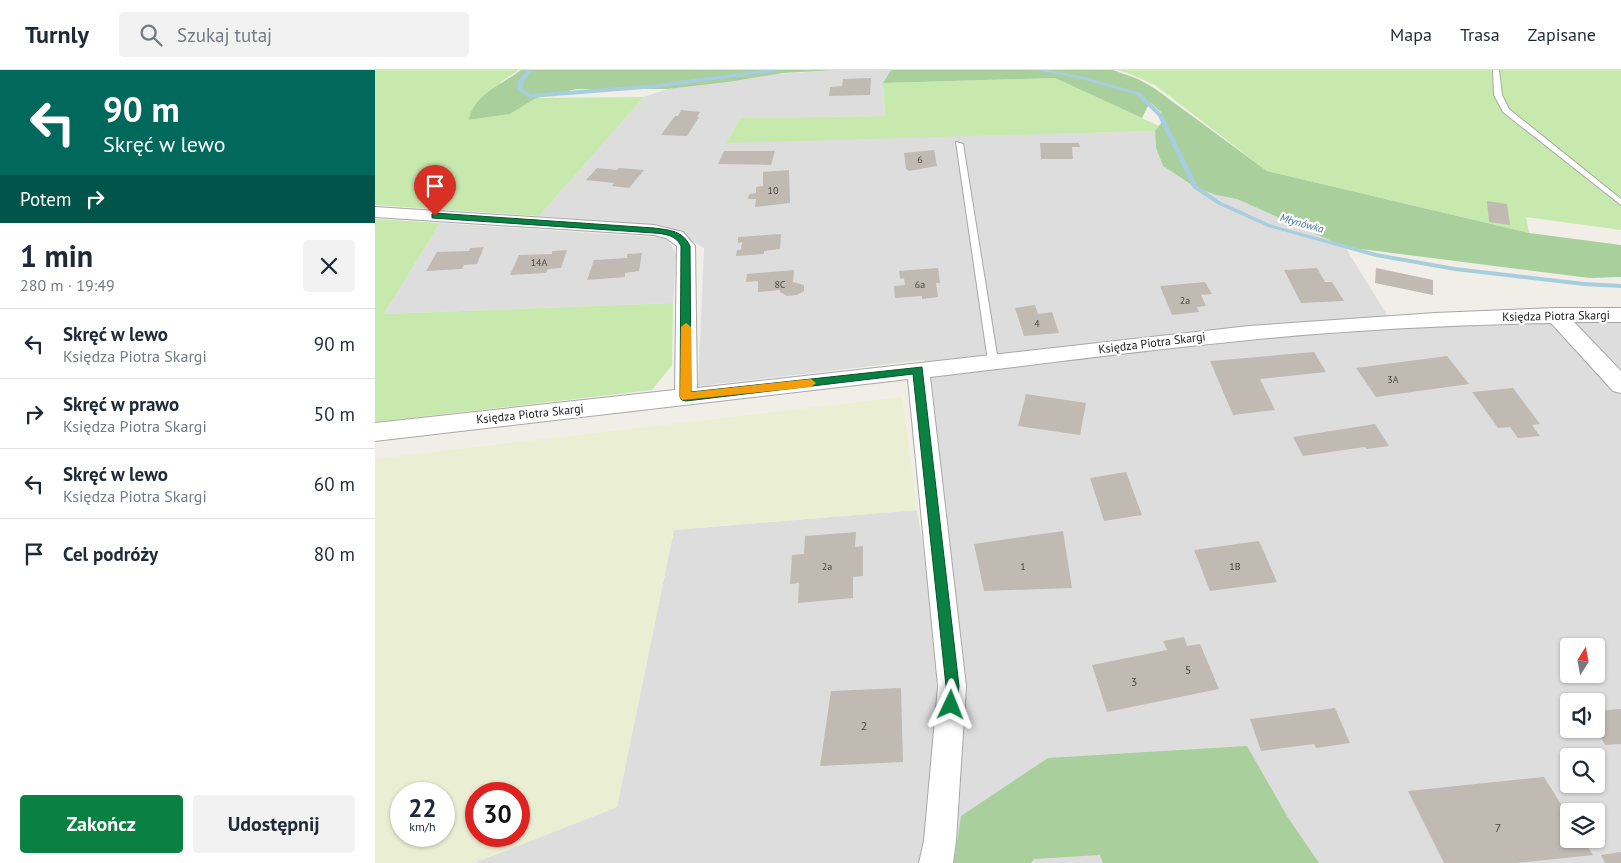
<!DOCTYPE html>
<html lang="pl">
<meta charset="utf-8">
<style>
body{margin:0;font-family:"PT Sans",sans-serif;background:#f2f2f3;color:#1f2937;height:100vh;display:flex;flex-direction:column;font-size:19px;white-space:nowrap}
*{box-sizing:border-box;margin:0}
p{font-size:16px;color:#747a83}
.icon{flex:none;width:28px;height:28px;fill:none;stroke:currentColor;stroke-width:2;stroke-linecap:round;stroke-linejoin:round}
.map{position:relative;flex:1;overflow:hidden}
.details{display:flex;flex-direction:column;background:#fff;width:375px}
.details>*{flex:none}
.banner{background:#00695c;color:#fff;overflow:hidden}
.needle{width:32px;rotate:11deg}
.fabs{position:absolute;left:1185px;top:568px;display:grid;gap:10px}
.fabs a{display:grid;place-items:center;width:45px;height:45px;border-radius:5px;background:#fff;box-shadow:0 1px 4px #0004;font-size:25px}
.speed{position:absolute;left:15px;top:712px;display:flex;gap:10px;font-size:25px;font-weight:700;text-align:center}
.speed>*{display:grid;place-content:center;width:65px;height:65px;border-radius:50%;background:#fff;box-shadow:0 1px 4px #0004;line-height:1}
.speed small{font-size:12px;font-weight:400}
.speed .limit{border:8px solid #d22;background:#fff;color:#111}
.pin{position:absolute;display:grid;place-items:center;width:42px;height:42px;color:#fff;margin:-51px -21px;border-radius:50% 50% 50% 0;rotate:-45deg;box-shadow:0 0 5px #0007}
.pin .icon{rotate:45deg}
.me{position:absolute;width:55px;margin:-28px;rotate:2deg;stroke-linejoin:round;filter:drop-shadow(0 0 4px #0008)}
.turn{display:flex;align-items:center;gap:18px;height:105px;padding:0 20px;font-size:22px}
.turn .icon{width:65px;height:65px;stroke-width:2.5}
.turn b{display:block;font-size:35px;line-height:42px}
.then{display:flex;align-items:center;height:48px;padding:0 20px;background:#0003;gap:10px;font-size:19px}
.round{display:grid;place-items:center;flex:none;width:52px;height:52px;border-radius:5px;background:#f2f2f3}
.head{display:flex;align-items:center;justify-content:space-between;height:85px;padding:0 20px}
h1{font-size:30px;font-weight:700;line-height:38px}
.primary-button{display:flex;gap:10px;margin-top:auto;padding:10px 20px}
.primary-button a{flex:1;height:58px;border-radius:5px;background:#0b8043;color:#fff;font-size:20px;font-weight:700;line-height:58px;text-align:center}
.primary-button a+a{background:#f2f2f3;color:#1f2937}
ul{padding:0;list-style:none}
li{display:flex;align-items:center;gap:15px;height:70px;padding:0 20px;border-top:1px solid #e0e1e3}
li div{flex:1}
li b{display:block;font-size:19px}
li em{font-style:normal}
header{display:flex;align-items:center;gap:30px;box-sizing:border-box;height:70px;padding:0 25px;background:#fff;border-bottom:1px solid #e0e1e3}
header strong{font-size:24px}
nav{display:flex;gap:28px;margin-inline-start:auto;font-size:18px}
.search{width:350px;height:45px;background:#f2f2f3;display:flex;align-items:center;gap:12px;box-sizing:border-box;padding:0 18px;border-radius:5px;color:#747a83;font-size:19px}
main{display:flex;flex:1;min-height:0}
.map>svg:first-child{display:block}
.residential{fill:#dedddd;fill-rule:evenodd}
.farmland{fill:#eaeed2;fill-rule:evenodd}
.grass{fill:#c7e9ae}
.forest{fill:#a8cf9c}
.lines{fill:none;stroke-linecap:round;stroke-linejoin:round}
.stream{fill:#a8cddd;fill-rule:evenodd}
.building{fill:#c1bab3}
.service-casing{stroke:#a7a7a7;stroke-width:2}
.minor-casing{stroke:#a7a7a7;stroke-width:2}
.service{fill:#fff;fill-rule:evenodd}
.minor{fill:#fff;fill-rule:evenodd}
.route{fill:#0b8043;stroke:#07532c}
.slow{fill:#f59e0b}
.labels{text-anchor:middle;stroke-width:4.5;stroke-linejoin:round;paint-order:stroke}
.number-label{font-size:10px;fill:#484645}
.far-water-label{font-size:11px;font-style:italic;fill:#4d77ae;stroke:#fff}
.street-label{font-size:12px;fill:#202020;stroke:#fff}
.near-number-label{font-size:12px;fill:#484645}
</style>
<header>
<strong>Turnly</strong>
<div class="search"><svg class="icon" aria-label="search" viewBox="0 0 24 24"><circle cx="10" cy="10" r="6"/><path d="M15 15l6 6"/></svg>Szukaj tutaj</div>
<nav><a>Mapa</a><a>Trasa</a><a>Zapisane</a></nav>
</header>
<main>
<section class="details">
<div class="banner">
<div class="turn"><svg class="icon" aria-label="left" viewBox="0 0 24 24"><path d="M17 20v-9H6M10 6l-5 5 5 5"/></svg><div><b>90 m</b>Skręć w lewo</div></div>
<div class="then">Potem<svg class="icon" aria-label="right" viewBox="0 0 24 24"><path d="M7 20v-9h11M14 6l5 5-5 5"/></svg></div>
</div>
<div class="head"><div><h1>1 min</h1><p>280 m · 19:49</p></div><a class="round"><svg class="icon" aria-label="close" viewBox="0 0 24 24"><path d="M6 6l12 12M18 6L6 18"/></svg></a></div>
<ul>
<li><svg class="icon" aria-label="left" viewBox="0 0 24 24"><path d="M17 20v-9H6M10 6l-5 5 5 5"/></svg><div><b>Skręć w lewo</b><p>Księdza Piotra Skargi</p></div><em>90 m</em></li>
<li><svg class="icon" aria-label="right" viewBox="0 0 24 24"><path d="M7 20v-9h11M14 6l5 5-5 5"/></svg><div><b>Skręć w prawo</b><p>Księdza Piotra Skargi</p></div><em>50 m</em></li>
<li><svg class="icon" aria-label="left" viewBox="0 0 24 24"><path d="M17 20v-9H6M10 6l-5 5 5 5"/></svg><div><b>Skręć w lewo</b><p>Księdza Piotra Skargi</p></div><em>60 m</em></li>
<li><svg class="icon" aria-label="arrive" viewBox="0 0 24 24"><path d="M6 21V4h12l-3 4 3 4H6"/></svg><div><b>Cel podróży</b></div><em>80 m</em></li>
</ul>
<div class="primary-button"><a>Zakończ</a><a>Udostępnij</a></div>
</section>
<div class="map">
<svg width="1246" height="793" viewBox="0 0 1246 793">
<rect width="100%" height="100%" fill="#f0eee7"/>
<g class="residential">
<path d="M462,0H516L508,13L510,46L366,48L352,72L780,61L781,78L788,96L820,117L841,125L862,129L970,177L1017,253L1246,245V793H99L242,737L299,460L542,440L560,548L565,764L577,616L553,317L549,290L323,316L329,178L291,156L164,146L269,27L293,19L353,12L388,5ZM1194,576H1221V604H1194ZM1194,631H1221V659H1194ZM1194,686H1221V714H1194ZM1194,741H1221V769H1194Z"/>
<path d="M65,153L292,168L301,184L298,233L9,244Z"/>
</g>
<path class="farmland" d="M527,327L542,440L299,460L242,737L99,793H0V389ZM26,724H69V766H26ZM101,724H144V766H101Z"/>
<g class="grass">
<path d="M0,0H144L127,11L95,50L135,44L161,28L269,27L164,146L0,135Z"/>
<path d="M743,0H1246V160L1151,147L1154,163L892,101L780,15L753,3Z"/>
<path d="M680,8L784,56L780,61L351,73L366,48L510,46L508,13Z"/>
<path d="M0,149L65,153L9,244L298,233L297,295L277,320L0,352Z"/>
</g>
<g class="forest">
<path d="M146,0H462L408,3L353,12L293,19H202L161,28L135,44L94,50C98,25 128,14 146,0Z"/>
<path d="M516,0H738L763,9L779,18L892,101L1154,163L1246,175V207L1215,208L970,177L862,129L841,125L820,117L788,96L781,78L780,61L787,52L786,42L775,32L767,48L680,8L508,13Z"/>
<path d="M872,676L912,746L944,793H728L725,785L659,789L656,793H579L586,746L673,688Z"/>
</g>
<g class="lines">
<g class="stream">
<path d="M151,0H157L149,11L148,19L156,24L281,14L387,0H402L399,2L281,18L155,28L142,20L143,11Z"/>
<path d="M661,0H673L707,6L766,23L788,45L823,116L846,132L897,155L1001,183L1080,197L1209,212L1246,214V218L1209,216L1080,201L1001,187L893,157L842,134L818,118L783,46L762,25L706,9Z"/>
</g>
</g>
<g class="building">
<path d="M496,8L495,25L454,26L455,17L467,16L468,9Z"/>
<path d="M306,40L325,42L322,47H324L312,66L286,65L300,46H303Z"/>
<path d="M665,73H704L705,77H697L698,89H666Z"/>
<path d="M559,80L562,96L534,101L531,99L529,83Z"/>
<path d="M349,81H400L396,95L343,94Z"/>
<path d="M222,98L242,100L244,98L269,100L254,118L237,116L239,113L211,110Z"/>
<path d="M414,100L415,133L380,137L381,129H373L374,124L381,123V117L388,116V102Z"/>
<path d="M1112,131L1132,134L1135,155L1114,152Z"/>
<path d="M406,164L405,179L389,181V184L361,186L362,180H366L367,172L363,173V167Z"/>
<path d="M109,177L102,194L89,195L87,199L51,201L62,182L94,181L95,178Z"/>
<path d="M192,180L186,198L173,199L171,203L135,205L144,185L177,184V181Z"/>
<path d="M267,183L264,201L250,203V207L212,210L219,190L252,188V184Z"/>
<path d="M563,198L565,213H561L563,227L547,229V226L520,228L519,216L530,215L529,208L525,209L524,201Z"/>
<path d="M942,198L950,212H957L969,231L926,233L909,200Z"/>
<path d="M1001,198L1058,210V225L1000,213Z"/>
<path d="M419,200L418,212L429,215V221L422,225L412,226L405,222V220L383,222V211L371,212L372,204Z"/>
<path d="M830,212L837,224L826,225L831,236L822,237L824,242L797,245L785,216Z"/>
<path d="M660,235L663,244L677,242L684,263L649,266L640,238Z"/>
<path d="M939,282L951,302L885,309L900,340L858,345L835,291Z"/>
<path d="M1072,286L1094,314L1001,327L981,298Z"/>
<path d="M1138,318L1165,354L1157,355L1165,366L1143,368L1135,357L1123,358L1097,322Z"/>
<path d="M651,324L711,333L705,365L643,356Z"/>
<path d="M1000,354L1014,376L992,379L990,377L928,386L918,367Z"/>
<path d="M751,402L767,445L729,451L715,408Z"/>
<path d="M688,461L697,518L609,521L599,474Z"/>
<path d="M481,462L480,477L488,476V506L478,507V528L423,533L424,513L415,514L417,485L429,484L430,466Z"/>
<path d="M884,471L902,512L835,521L819,480Z"/>
<path d="M809,567L812,576L825,574L844,619L732,642L717,595L792,580L788,571Z"/>
<path d="M526,618L528,692L445,696L456,621Z"/>
<path d="M960,638L975,673L941,678L939,674L886,681L875,649Z"/>
<path d="M1246,639V674L1230,675L1221,659V641Z"/>
<path d="M1169,707L1194,747V769H1208L1218,785L1141,793H1069L1033,721Z"/>
<path d="M1246,782V793H1230L1226,785Z"/>
</g>
<g class="lines">
<g class="service-casing">
<g id="service">
<path d="M1118,0H1124L1127,25L1134,39L1246,129V135L1128,42L1119,25Z"/>
<path d="M581,72L588,74L623,291L618,294L613,291Z"/>
</g>
</g>
<g class="minor-casing">
<path id="minor" d="M0,137L279,155L308,162L320,176L322,318L874,256L1060,243L1180,238H1246V252H1199L1246,301V323L1238,321L1176,253C1075,255 974,260 874,270C767,280 661,295 555,307L591,616L581,771L578,793H544L549,771L563,616L533,309L0,371V353L300,320L302,176L291,168L279,165L0,147Z"/>
</g>
<use href="#service" class="service"/>
<use href="#minor" class="minor"/>
</g>
<path class="route" d="M60,143L279,158C295,160 308,161 315,176L316,322L547,297L584,616L581,640L576,642L571,640L569,635L571,616L538,304L311,331L307,330L305,327L306,176C301,165 290,164 279,163L57,148V144Z"/>
<path class="slow" d="M311,253L316,257V322L436,309L441,313L436,317L307,330L305,327L306,257Z"/>
<g class="labels">
<g class="number-label">
<text x="545" y="93">6</text>
<text x="398" y="124">10</text>
<text x="164" y="196">14A</text>
<text x="405" y="218">8C</text>
<text x="545" y="218">6a</text>
<text x="810" y="234">2a</text>
<text x="662" y="257">4</text>
<text x="1018" y="313">3A</text>
<text x="452" y="500">2a</text>
<text x="648" y="500">1</text>
<text x="860" y="500">1B</text>
</g>
<g class="far-water-label">
<text transform="translate(927 153) rotate(16)" y="4">Młynówka</text>
</g>
<g class="street-label">
<text transform="translate(1181 246) rotate(-1)" y="4">Księdza Piotra Skargi</text>
<text transform="translate(777 273) rotate(-7)" y="4">Księdza Piotra Skargi</text>
<text transform="translate(155 344) rotate(-6)" y="4">Księdza Piotra Skargi</text>
</g>
<g class="near-number-label">
<text x="813" y="604">5</text>
<text x="759" y="616">3</text>
<text x="489" y="660">2</text>
<text x="1123" y="762">7</text>
</g>
</g>
</svg>
<div class="fabs">
<a><svg class="needle" viewBox="-14 -14 28 28"><path d="M0-13l5 13h-10z" fill="#e53935"/><path d="M0 13l5-13h-10z" fill="#747a83"/></svg></a>
<a><svg class="icon" aria-label="sound" viewBox="0 0 24 24"><path d="M4 9h4l5-4v14l-5-4H4zM17 9q2 3 0 6"/></svg></a>
<a><svg class="icon" aria-label="search" viewBox="0 0 24 24"><circle cx="10" cy="10" r="6"/><path d="M15 15l6 6"/></svg></a>
<a><svg class="icon" aria-label="layers" viewBox="0 0 24 24"><path d="M12 4l9 5-9 5-9-5zM3 14l9 5 9-5"/></svg></a>
</div>
<div class="speed"><div>22<small>km/h</small></div><div class="limit">30</div></div>
<div class="pin" style="left:60px;top:146px;background:#d93025"><svg class="icon" aria-label="arrive" viewBox="0 0 24 24"><path d="M6 21V4h12l-3 4 3 4H6"/></svg></div>
<svg class="me" style="left:576px;top:635px" viewBox="-20 -20 40 40"><path d="M0-17L14 15 0 8-14 15z" fill="#0b8043" stroke="#fff" stroke-width="4"/></svg>
</div>
</main>
